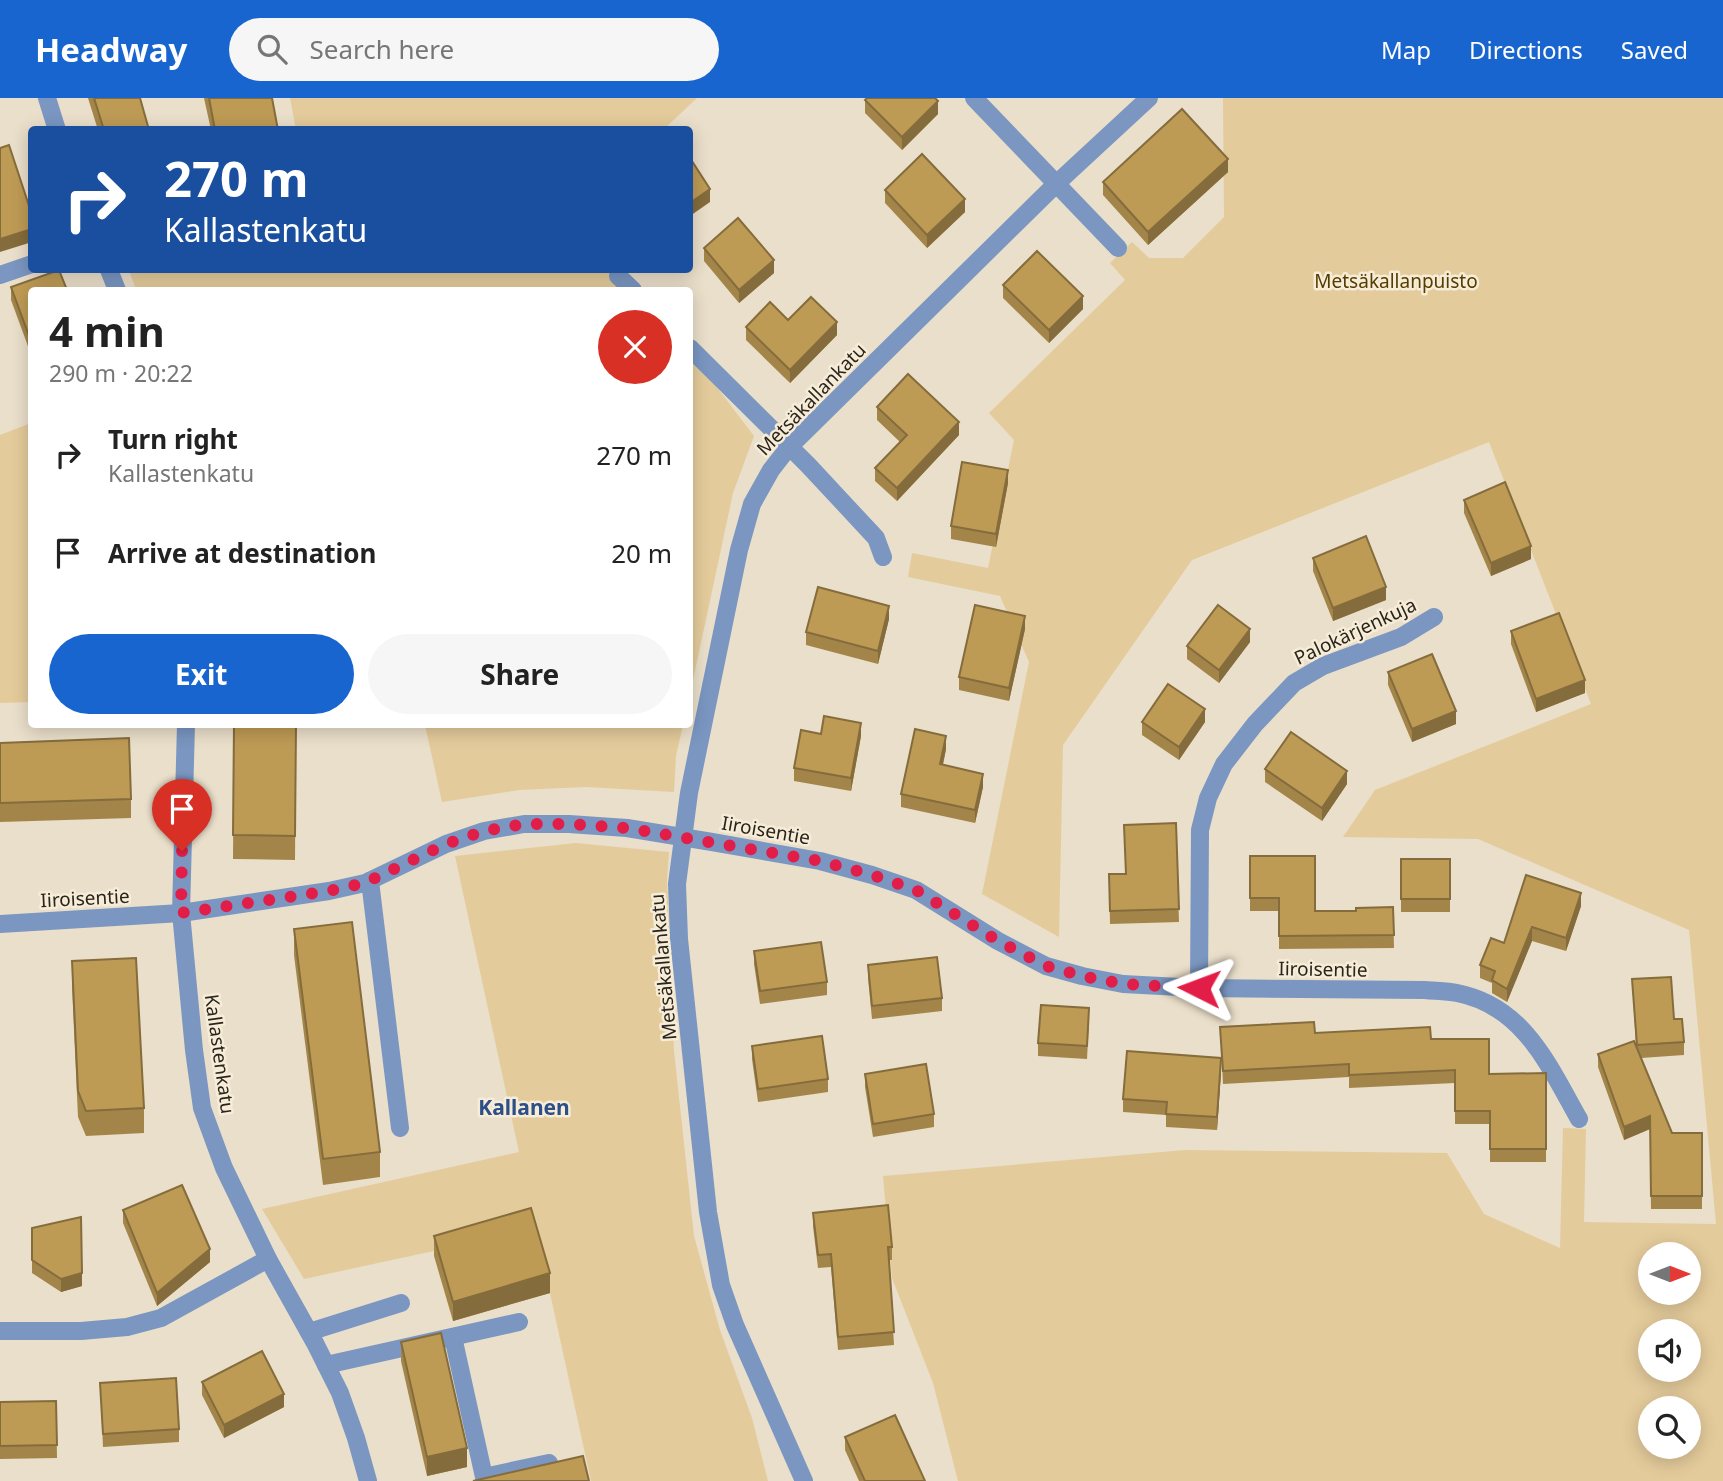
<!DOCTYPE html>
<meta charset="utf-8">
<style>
body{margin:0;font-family:"Noto Sans",sans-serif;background:#f6f6f6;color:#222;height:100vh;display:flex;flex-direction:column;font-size:26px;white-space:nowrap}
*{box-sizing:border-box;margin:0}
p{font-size:23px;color:#767676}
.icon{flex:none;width:38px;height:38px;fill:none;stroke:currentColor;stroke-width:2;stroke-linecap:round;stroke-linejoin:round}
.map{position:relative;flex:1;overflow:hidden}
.drawer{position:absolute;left:28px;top:189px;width:665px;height:441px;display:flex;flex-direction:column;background:#fff;border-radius:7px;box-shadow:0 4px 18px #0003}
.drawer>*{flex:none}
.top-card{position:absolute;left:28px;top:28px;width:665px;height:147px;border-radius:7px;box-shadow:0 4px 18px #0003;background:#1a4fa0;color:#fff;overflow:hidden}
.needle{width:46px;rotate:90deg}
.fabs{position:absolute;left:1638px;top:1144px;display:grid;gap:14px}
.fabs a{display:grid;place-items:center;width:63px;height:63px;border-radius:50%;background:#fff;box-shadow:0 4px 18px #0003;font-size:35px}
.pin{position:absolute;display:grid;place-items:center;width:60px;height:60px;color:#fff;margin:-72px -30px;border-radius:50% 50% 50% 0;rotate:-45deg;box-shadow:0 0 7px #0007}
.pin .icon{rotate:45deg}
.me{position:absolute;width:77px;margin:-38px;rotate:273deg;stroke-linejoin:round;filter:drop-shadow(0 0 5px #0008)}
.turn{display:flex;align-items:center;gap:24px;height:147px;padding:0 21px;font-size:32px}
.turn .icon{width:91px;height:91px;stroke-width:2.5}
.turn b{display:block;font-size:49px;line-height:60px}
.round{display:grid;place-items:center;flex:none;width:74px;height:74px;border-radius:37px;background:#f6f6f6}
.summary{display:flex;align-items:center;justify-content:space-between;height:119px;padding:0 21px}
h1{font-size:42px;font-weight:700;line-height:52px}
.button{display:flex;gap:14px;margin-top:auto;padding:14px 21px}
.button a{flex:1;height:80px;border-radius:42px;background:#1965d0;color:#fff;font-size:28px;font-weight:700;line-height:80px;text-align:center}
.button a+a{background:#f6f6f6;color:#222}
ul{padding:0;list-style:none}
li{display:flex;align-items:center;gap:21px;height:98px;padding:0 21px}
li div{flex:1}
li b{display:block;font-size:26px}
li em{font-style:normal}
header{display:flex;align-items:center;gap:42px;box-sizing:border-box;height:98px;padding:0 35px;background:#1965d0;color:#fff}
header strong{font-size:33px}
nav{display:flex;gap:38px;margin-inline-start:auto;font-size:24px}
.search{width:490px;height:63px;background:#f6f6f6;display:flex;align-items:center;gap:18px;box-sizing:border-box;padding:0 24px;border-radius:38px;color:#767676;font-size:26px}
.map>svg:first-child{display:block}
.green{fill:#e4cb9b;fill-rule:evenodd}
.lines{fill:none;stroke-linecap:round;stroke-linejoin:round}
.minor{stroke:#7a96c1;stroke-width:18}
.wall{fill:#a38549}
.shaded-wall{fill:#856c3c}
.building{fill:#be9b55;stroke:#856c3c;stroke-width:2}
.route{stroke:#e11d48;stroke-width:12;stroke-dasharray:0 21.6}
.labels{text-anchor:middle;stroke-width:5;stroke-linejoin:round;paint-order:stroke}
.park-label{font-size:19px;fill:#553d01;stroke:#f7ecd7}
.street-label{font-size:19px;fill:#29251d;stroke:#f7ecd7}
.neighbourhood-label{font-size:21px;font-weight:bold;fill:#2b4f86;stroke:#f7ecd7}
</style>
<header>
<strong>Headway</strong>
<div class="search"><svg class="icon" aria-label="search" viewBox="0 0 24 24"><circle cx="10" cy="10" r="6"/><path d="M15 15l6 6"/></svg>Search here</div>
<nav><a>Map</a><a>Directions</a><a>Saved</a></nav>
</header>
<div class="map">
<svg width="1723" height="1383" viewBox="0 0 1723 1383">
<rect width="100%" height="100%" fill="#eadfca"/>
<g class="green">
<path d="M290,0H697L664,31L296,32Z"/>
<path d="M1223,0H1723V1383H958L933,1285L892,1180L883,1078L1185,1052L1447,1055L1484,1116L1560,1150L1563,1030L1586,1031L1584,1124L1716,1126L1689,832L1478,741L1343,739L1375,692L1591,606L1489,344L1192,462L1063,647L1059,839L982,796L1029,564L1000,498L908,479L912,455L988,470L1014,342L989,315L1125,182L1110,165L1132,144L1149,160H1183L1224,119ZM1650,1157H1689V1195H1650ZM1650,1234H1689V1272H1650ZM1650,1311H1689V1349H1650Z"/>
<path d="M129,172H626L643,192H136Z"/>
<path d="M690,254L754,338L733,395L690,596Z"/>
<path d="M31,325V604L0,605V337Z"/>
<path d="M425,627V626L683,627L676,658L674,694L586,689L519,692L442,704Z"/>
<path d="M576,745L669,754L667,782L674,953L694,1138L720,1232L752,1320L768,1383H591L536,1131L304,1181L262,1111L519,1054L455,758Z"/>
</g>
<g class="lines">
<g class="minor">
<path d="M47,0L57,32"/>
<path d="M974,0L1118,150"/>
<path d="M109,172L117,192"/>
<path d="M0,177L32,166"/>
<path d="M618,178L633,192"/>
<path d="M690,250L808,367L876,440L883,459"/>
<path d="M186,626L181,815L194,952L202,1010L224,1070L268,1161L315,1245L340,1295L356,1340L368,1383"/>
<path d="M370,783L400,1030"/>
<path d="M0,826L181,815L329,793L365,785L446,746L484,733L524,726H569L627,730L712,744L820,763L872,777L916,792L998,843L1046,868L1082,878L1123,886L1199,890L1425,892C1435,893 1447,893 1457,895C1524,908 1549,968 1579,1021"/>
<path d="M1199,890L1200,732L1208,700L1224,666L1255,626L1294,585L1323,568L1401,539L1434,519"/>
<path d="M0,1233H81L127,1229L161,1220L268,1161"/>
<path d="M309,1234L401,1205"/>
<path d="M453,1239L484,1379L549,1365"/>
<path d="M326,1267L519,1224"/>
<path d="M804,1383L735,1227L721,1187L708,1114L679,841L677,786L689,695L739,452L752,406L771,372L789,349L1056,86L1149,0"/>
</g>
</g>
<g class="wall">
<path d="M88,0H140L149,32H98Z"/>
<path d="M204,0H272L278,32H211Z"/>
<path d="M865,2L938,16L902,52L865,15Z"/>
<path d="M1228,74L1148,147L1103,97V84Z"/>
<path d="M885,92L965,114L927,150L885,105Z"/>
<path d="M704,150L774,175L739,205L704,163Z"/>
<path d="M1003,187L1083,211L1049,245L1003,200Z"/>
<path d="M11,189L32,192V259L11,202Z"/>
<path d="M788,222L837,237L790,285L746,242V229Z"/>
<path d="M877,309L959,337L897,403L875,383V370L900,344L877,322Z"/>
<path d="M1008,385L996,449L951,441V428Z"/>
<path d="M1464,402L1531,461L1491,478L1464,415Z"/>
<path d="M1313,460L1386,502L1333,523L1313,473Z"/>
<path d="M889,521L878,566L806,547V534Z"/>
<path d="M1025,531L1009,603L959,592V579Z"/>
<path d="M1511,533L1585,595L1536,614L1511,546Z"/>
<path d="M1250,544L1219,585L1187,561V548Z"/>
<path d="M1388,574L1456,626L1412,644L1388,587Z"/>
<path d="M1142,624H1205L1179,662L1142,637Z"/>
<path d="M234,626H296L295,762L233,761Z"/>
<path d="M821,636L861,638L851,693L794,683V670Z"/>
<path d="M0,645L131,701V720L0,724Z"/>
<path d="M946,651L943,667L983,689L975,725L901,709V696Z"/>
<path d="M1265,671L1347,686L1322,723L1265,684Z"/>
<path d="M1176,725L1179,824L1110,826L1109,776H1125Z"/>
<path d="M1250,758L1315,813H1356L1393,809L1394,850L1279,851V813H1250Z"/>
<rect x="1401" y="761" width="49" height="53"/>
<path d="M1526,777L1581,808L1566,853L1532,843L1507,904L1492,895V885L1480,880V867L1504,845Z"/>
<path d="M294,831L380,1054V1079L323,1087L294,857Z"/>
<path d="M754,853L827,884V897L760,906L754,866Z"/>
<path d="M72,863L144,1010V1035L86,1038L78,1019L72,888Z"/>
<path d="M868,867L942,900V913L872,921L868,880Z"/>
<path d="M1632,881L1674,921L1684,944V957L1641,960L1672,1035H1702V1111H1651L1650,1031L1624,1042L1598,969V956L1636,948Z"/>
<path d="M1089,923L1087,961L1038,958V945Z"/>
<path d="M1220,929L1431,941L1489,976L1546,975V1064H1490V1026H1455V985L1349,990V979L1223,986Z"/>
<path d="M752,948L828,981V994L758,1004L752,961Z"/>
<path d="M1221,973L1217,1032L1166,1029V1017L1123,1014V1001Z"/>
<path d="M865,976L934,1016V1029L873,1039L865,989Z"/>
<path d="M123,1112L210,1164L157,1208L123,1125Z"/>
<path d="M813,1115L892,1149V1162H889L894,1247L838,1252L831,1169L818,1170L813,1128Z"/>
<path d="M32,1130L82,1188L61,1194L32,1175Z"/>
<path d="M434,1138L550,1195L453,1223L434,1158Z"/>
<path d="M401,1244L467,1369L427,1378L401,1263Z"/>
<path d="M202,1284L284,1309L224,1340L202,1297Z"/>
<path d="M100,1285L179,1331V1344L103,1349Z"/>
<path d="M56,1303L57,1360L0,1361V1304Z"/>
<path d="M845,1339L925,1383H859L845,1352Z"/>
</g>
<g class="shaded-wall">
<path d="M938,3V16L902,52V39Z"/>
<path d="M1228,61V74L1148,147V134Z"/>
<path d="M710,91V104L690,118V105Z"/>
<path d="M965,101V114L927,150V137Z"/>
<path d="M32,131V144L0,154V141Z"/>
<path d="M774,162V175L739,205V192Z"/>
<path d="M1083,198V211L1049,245V232Z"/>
<path d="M837,224V237L790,285V272Z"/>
<path d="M959,324V337L897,403V390Z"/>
<path d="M1008,372V385L996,449V436Z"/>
<path d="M1531,448V461L1491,478V465Z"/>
<path d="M1386,489V502L1333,523V510Z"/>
<path d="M889,508V521L878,566V553Z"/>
<path d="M1025,518V531L1009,603V590Z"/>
<path d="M1250,531V544L1219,585V572Z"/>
<path d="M1585,582V595L1536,614V601Z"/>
<path d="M1205,611V624L1179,662V649Z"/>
<path d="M1456,613V626L1412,644V631Z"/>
<path d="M861,625V638L851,693V680Z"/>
<path d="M946,638V651L940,679V666Z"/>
<path d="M1347,673V686L1322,723V710Z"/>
<path d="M983,676V689L975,725V712Z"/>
<path d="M1581,795V808L1566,853V840Z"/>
<path d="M1532,829V843L1507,904V891Z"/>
<path d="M1221,960V973L1217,1032V1019Z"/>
<path d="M1650,1018V1031L1624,1042V1029Z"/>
<path d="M210,1151V1164L157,1208V1195Z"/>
<path d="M82,1175V1188L61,1194V1181Z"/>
<path d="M550,1175V1195L453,1223V1204Z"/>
<path d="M284,1296V1309L224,1340V1327Z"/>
<path d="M467,1350V1369L427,1378V1359Z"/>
</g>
<g class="building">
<path d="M94,0H140L149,32H104Z"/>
<path d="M209,0H272L278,32H215Z"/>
<path d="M867,0H935L938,3L902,39L865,2Z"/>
<path d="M1182,11L1228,61L1148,134L1103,84Z"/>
<path d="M9,47L32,117V131L0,141V50Z"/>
<path d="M922,56L965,101L927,137L885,92Z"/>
<path d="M690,60L710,91L690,105Z"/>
<path d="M738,120L774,162L739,192L704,150Z"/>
<path d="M1037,153L1083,198L1049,232L1003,187Z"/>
<path d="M59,172L67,192H32V246L11,189Z"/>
<path d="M811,199L837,224L790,272L746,229L770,204L788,222Z"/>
<path d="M908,276L959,324L897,390L875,370L907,337L877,309Z"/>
<path d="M962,364L1008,372L996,436L951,428Z"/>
<path d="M1505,384L1531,448L1491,465L1464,402Z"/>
<path d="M1366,438L1386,489L1333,510L1313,460Z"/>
<path d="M818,489L889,508L878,553L806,534Z"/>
<path d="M975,507L1025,518L1009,590L959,579Z"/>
<path d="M1218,507L1250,531L1219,572L1187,548Z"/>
<path d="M1559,515L1585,582L1536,601L1511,533Z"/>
<path d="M1432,556L1456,613L1412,631L1388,574Z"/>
<path d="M1168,586L1205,611L1179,649L1142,624Z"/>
<path d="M824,618L861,625L851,680L794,670L801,632L821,636Z"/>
<path d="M234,626H296L295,738L233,737Z"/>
<path d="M915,631L946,638L940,666L983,676L975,712L901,696Z"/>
<path d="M1291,634L1347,673L1322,710L1265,671Z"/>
<path d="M129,640L131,701L0,705V645Z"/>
<path d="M1176,725L1179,811L1110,813L1109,776H1126L1124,727Z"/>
<path d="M1250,758H1315V813H1356V810L1393,809L1394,837L1279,838V800H1250Z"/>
<rect x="1401" y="761" width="49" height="40"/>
<path d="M1526,777L1581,795L1566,840L1532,829L1507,891L1492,882L1495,873L1480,867L1491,840L1504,845Z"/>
<path d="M352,824L380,1054L323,1061L294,831Z"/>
<path d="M821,844L827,884L760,893L754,853Z"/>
<path d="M937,859L942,900L872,908L868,867Z"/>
<path d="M136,860L144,1010L86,1013L78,993L72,863Z"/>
<path d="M1671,879L1674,921H1682L1684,944L1637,947L1632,881Z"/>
<path d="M1041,907L1089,910L1087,948L1038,945Z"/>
<path d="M1314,924L1315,935L1430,929L1431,941H1489V976L1546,975V1051H1490V1013H1455V972L1349,977V966L1223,973L1220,929Z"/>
<path d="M822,938L828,981L758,991L752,948Z"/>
<path d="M1634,943L1672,1035H1702V1098H1651L1650,1018L1624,1029L1598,956Z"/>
<path d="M1127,953L1221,960L1217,1019L1166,1016L1167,1004L1123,1001Z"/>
<path d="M926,966L934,1016L873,1026L865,976Z"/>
<path d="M182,1087L210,1151L157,1195L123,1112Z"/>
<path d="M888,1107L892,1149H888L894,1234L838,1239L831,1156L818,1157L813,1115Z"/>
<path d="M531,1110L550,1175L453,1204L434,1138Z"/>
<path d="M81,1119L82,1175L61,1181L32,1162V1130Z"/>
<path d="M441,1235L467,1350L427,1359L401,1244Z"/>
<path d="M262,1253L284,1296L224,1327L202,1284Z"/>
<path d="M176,1280L179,1331L103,1336L100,1285Z"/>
<path d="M56,1303L57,1347L0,1348V1304Z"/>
<path d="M895,1317L925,1383H865L845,1339Z"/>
<path d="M583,1358L589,1383H473Z"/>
</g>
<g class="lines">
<path class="route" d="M182,753L181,815L329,793L365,785L446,746L484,733L524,726H569L627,730L820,763L872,777L916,792L998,843L1046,868L1082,878L1123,886L1199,890"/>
</g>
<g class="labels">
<g class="park-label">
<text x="1396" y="190">Metsäkallanpuisto</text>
</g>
<g class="street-label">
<text transform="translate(811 301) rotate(-46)" y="7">Metsäkallankatu</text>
<text transform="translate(1355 533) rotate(-25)" y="7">Palokärjenkuja</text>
<text transform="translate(766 732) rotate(10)" y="7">Iiroisentie</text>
<text transform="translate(85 800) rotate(-3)" y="7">Iiroisentie</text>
<text transform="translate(663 869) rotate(-95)" y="7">Metsäkallankatu</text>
<text transform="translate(1323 871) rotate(1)" y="7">Iiroisentie</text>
<text transform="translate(220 956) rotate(82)" y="7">Kallastenkatu</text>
</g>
<g class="neighbourhood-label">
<text x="524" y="1017">Kallanen</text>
</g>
</g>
</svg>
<div class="fabs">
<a><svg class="needle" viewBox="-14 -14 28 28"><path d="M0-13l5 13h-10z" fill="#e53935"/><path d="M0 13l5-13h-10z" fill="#767676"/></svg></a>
<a><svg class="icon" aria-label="sound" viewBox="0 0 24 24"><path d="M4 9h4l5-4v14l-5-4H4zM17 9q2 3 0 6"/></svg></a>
<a><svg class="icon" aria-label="search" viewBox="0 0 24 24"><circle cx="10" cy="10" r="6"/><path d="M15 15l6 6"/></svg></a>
</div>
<div class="pin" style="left:182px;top:753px;background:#d93025"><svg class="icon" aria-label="arrive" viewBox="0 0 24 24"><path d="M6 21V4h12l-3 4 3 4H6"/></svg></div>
<svg class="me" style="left:1199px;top:890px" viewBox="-20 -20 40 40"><path d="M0-17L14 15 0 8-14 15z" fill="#e11d48" stroke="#fff" stroke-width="4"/></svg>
<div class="top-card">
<div class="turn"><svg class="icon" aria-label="right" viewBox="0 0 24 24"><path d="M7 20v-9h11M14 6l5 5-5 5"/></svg><div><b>270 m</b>Kallastenkatu</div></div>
</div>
<section class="drawer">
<div class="summary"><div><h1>4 min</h1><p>290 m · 20:22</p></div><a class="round" style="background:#d93025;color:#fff"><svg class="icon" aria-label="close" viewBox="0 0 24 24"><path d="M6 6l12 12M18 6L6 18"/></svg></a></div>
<ul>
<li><svg class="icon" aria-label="right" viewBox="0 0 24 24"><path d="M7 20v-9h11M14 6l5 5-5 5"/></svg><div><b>Turn right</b><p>Kallastenkatu</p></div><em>270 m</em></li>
<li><svg class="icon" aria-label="arrive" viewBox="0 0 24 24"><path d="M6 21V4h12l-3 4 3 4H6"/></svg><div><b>Arrive at destination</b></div><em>20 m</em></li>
</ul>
<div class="button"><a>Exit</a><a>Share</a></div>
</section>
</div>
